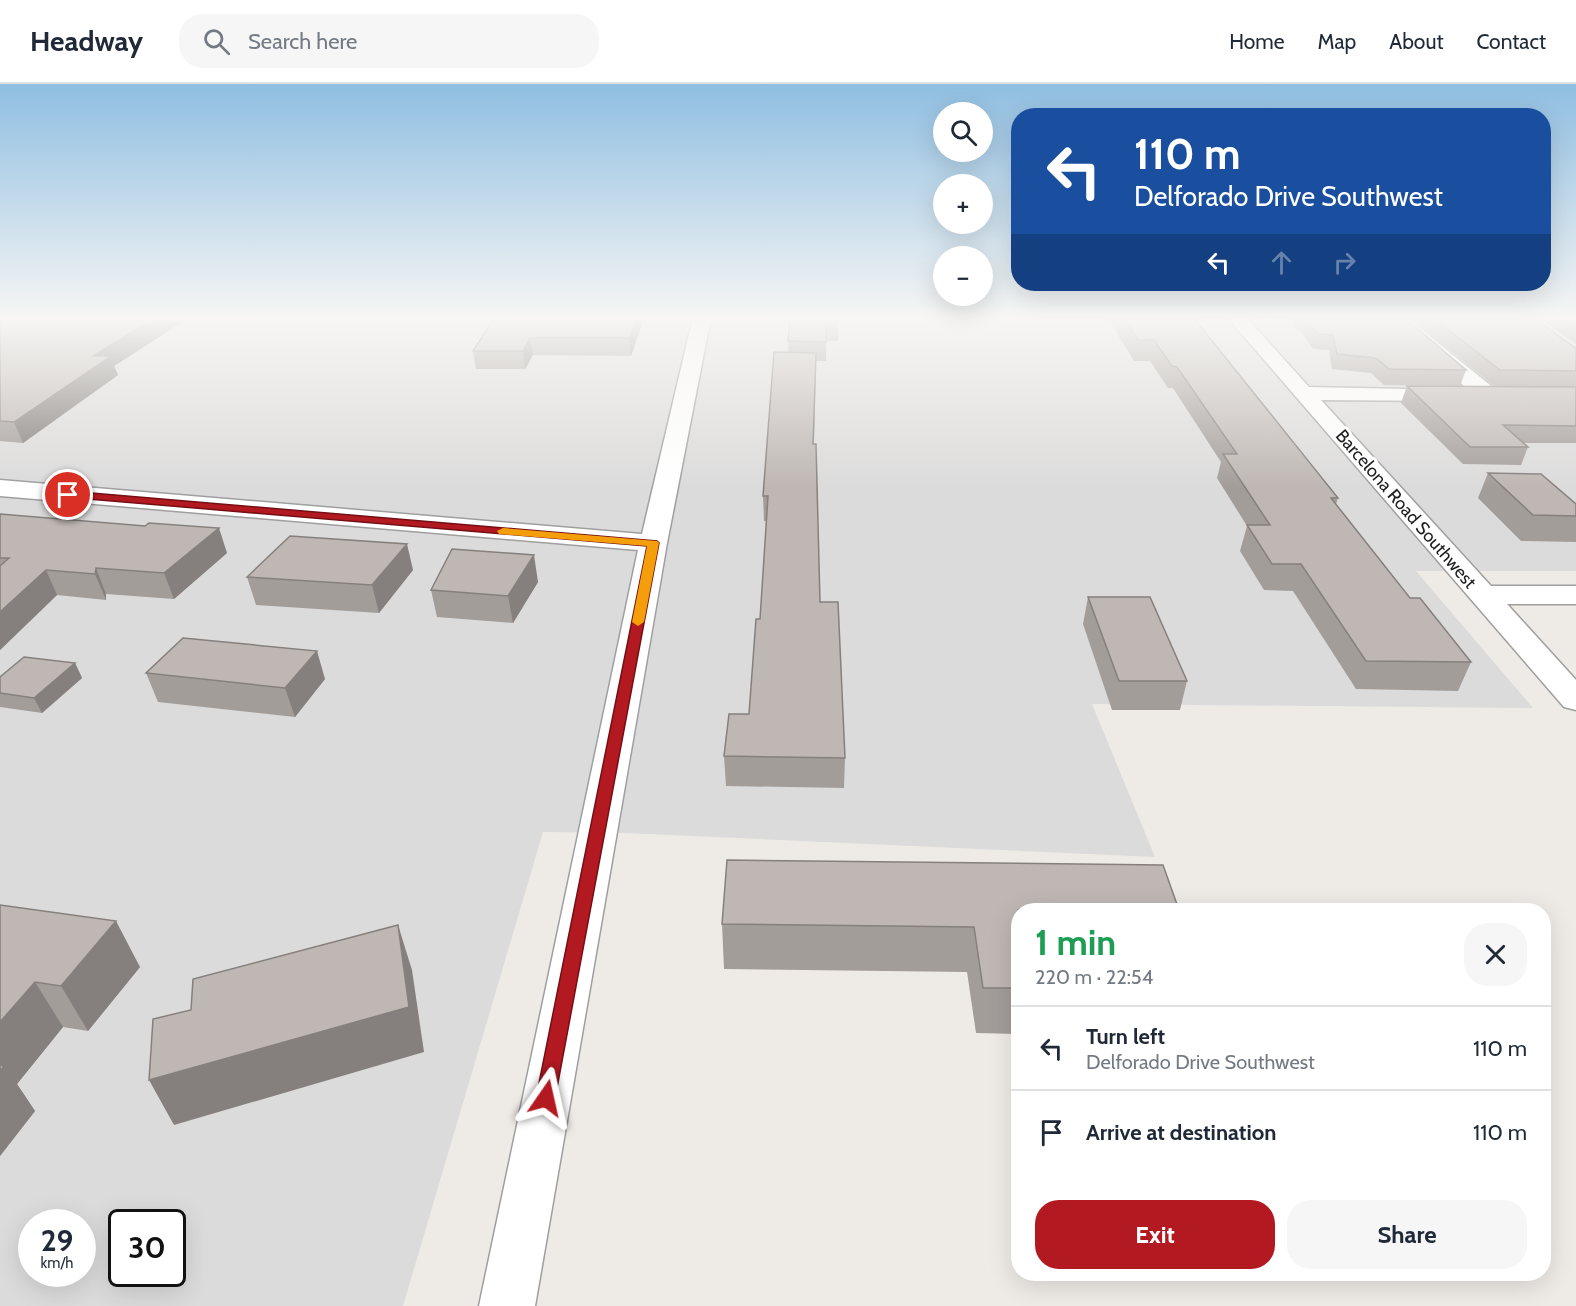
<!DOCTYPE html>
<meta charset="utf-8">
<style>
body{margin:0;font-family:Cabin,sans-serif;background:#f6f6f7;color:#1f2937;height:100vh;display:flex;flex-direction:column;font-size:22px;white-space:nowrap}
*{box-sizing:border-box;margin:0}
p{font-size:20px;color:#747a83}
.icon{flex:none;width:33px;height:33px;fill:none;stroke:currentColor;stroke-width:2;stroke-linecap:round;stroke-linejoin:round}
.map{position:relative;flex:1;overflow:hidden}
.drawer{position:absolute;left:1011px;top:819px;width:540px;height:378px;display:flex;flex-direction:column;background:#fff;border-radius:24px;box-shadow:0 6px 24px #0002}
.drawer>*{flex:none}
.guide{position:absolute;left:1011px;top:24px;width:540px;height:183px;border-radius:24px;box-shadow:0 6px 24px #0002;background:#1a4fa0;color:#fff;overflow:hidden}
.controls{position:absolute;left:933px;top:18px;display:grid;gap:12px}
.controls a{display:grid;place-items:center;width:60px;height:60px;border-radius:50%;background:#fff;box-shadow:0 6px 24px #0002;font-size:30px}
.speed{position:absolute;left:18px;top:1125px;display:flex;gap:12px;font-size:30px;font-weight:700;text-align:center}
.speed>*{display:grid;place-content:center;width:78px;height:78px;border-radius:50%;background:#fff;box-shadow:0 6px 24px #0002;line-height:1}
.speed small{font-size:15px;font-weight:400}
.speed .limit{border:3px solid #111;border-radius:9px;background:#fff;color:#111}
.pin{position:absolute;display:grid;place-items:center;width:51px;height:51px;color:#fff;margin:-26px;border:3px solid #fff;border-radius:50%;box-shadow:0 2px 6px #0007}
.me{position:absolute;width:66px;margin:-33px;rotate:11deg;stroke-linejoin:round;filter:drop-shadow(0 0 4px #0008)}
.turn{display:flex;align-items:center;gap:21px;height:126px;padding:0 24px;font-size:27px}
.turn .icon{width:78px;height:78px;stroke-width:2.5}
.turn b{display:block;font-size:42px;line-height:51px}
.lanes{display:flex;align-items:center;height:57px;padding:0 24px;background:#0003;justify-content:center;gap:30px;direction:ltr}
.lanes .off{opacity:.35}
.round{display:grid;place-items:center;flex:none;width:63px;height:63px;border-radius:24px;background:#f6f6f7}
.overview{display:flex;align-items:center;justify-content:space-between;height:102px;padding:0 24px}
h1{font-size:36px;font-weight:800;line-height:45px;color:#1e9e55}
.action{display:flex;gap:12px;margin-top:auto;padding:12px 24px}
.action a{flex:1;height:69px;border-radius:24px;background:#b31920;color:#fff;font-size:24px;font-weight:800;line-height:69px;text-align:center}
.action a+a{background:#f6f6f7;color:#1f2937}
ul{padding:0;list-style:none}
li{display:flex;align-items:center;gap:18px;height:84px;padding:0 24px;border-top:2px solid #e0e1e3}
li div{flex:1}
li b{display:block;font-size:22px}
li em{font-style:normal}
header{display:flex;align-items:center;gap:36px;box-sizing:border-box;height:84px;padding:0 30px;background:#fff;border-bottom:2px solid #e0e1e3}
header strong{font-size:28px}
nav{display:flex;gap:33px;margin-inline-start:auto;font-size:21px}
.search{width:420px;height:54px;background:#f6f6f7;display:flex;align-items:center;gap:15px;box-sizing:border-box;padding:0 21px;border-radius:24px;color:#747a83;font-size:22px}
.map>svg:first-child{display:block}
.residential{fill:#dcdbdb;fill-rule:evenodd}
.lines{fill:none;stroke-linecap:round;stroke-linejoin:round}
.minor-casing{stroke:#9f9f9f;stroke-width:3}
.minor{fill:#fff;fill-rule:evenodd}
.wall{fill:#a39d9a}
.shaded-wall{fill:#85807d}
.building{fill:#beb7b3;stroke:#85807d;stroke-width:1.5}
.route{fill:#b31920;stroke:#741015;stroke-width:1.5}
.slow{fill:#f59e0b}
.labels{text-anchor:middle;stroke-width:6;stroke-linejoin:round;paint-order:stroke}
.far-street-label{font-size:18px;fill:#1e1e1e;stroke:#fff}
</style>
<header>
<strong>Headway</strong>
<div class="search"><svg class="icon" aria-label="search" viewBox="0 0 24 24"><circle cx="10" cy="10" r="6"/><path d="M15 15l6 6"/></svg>Search here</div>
<nav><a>Home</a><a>Map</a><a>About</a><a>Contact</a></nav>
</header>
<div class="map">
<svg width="1576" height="1222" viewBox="0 0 1576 1222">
<rect width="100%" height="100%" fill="#eeebe6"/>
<path class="residential" d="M0,233H1576V487H1416L1533,624L1092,620L1155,773L626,749L543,748L403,1222H0ZM32,1138H82V1190H32ZM122,1138H172V1190H122Z"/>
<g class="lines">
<g class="minor-casing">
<g id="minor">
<path d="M693,233H711L667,459L535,1222H479L638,466L0,412V396L642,450Z"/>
<path d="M1227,233H1246L1309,303L1457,306L1460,311L1457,316L1449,317L1321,316L1491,502H1576V520H1507L1576,596V626L1564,623Z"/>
<path d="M1385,233H1406L1496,306L1499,311L1496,316L1488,317L1480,316Z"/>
</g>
</g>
<use href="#minor" class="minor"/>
</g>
<g class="wall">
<path d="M0,233H190L114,282L118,291L23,359L0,357Z"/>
<path d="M495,233H644V234L631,272L533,271L525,285H476L473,267Z"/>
<path d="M790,233L838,238V257H826V277H816L814,360L820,518L845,674L844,704L726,702L724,672L749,630L760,535L767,437H764L763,412L788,268Z"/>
<path d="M1107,233H1193L1338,414L1336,420L1410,514L1471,578L1458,607L1356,605L1293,507L1264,506L1240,467L1247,442L1217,394L1221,378L1173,304H1168L1150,277H1134Z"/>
<path d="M1291,233H1404L1466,286L1460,302L1384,301L1371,289L1332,285L1329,266L1313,265L1301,247L1296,246Z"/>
<path d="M1409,233H1533L1574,263H1576V303L1494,302Z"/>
<path d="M1538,233H1576V260Z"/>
<path d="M1407,302L1576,303V359H1523L1528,363L1521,381L1463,380L1401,319Z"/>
<path d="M1488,389L1576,420V458L1521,457L1478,414Z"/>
<path d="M0,430L227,469L174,515L106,510V516L57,511L0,566Z"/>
<path d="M413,486L379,529L256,521L247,493Z"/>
<path d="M538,498L513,539L437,533L431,506Z"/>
<path d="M1088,513L1187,597L1180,626H1112L1083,540Z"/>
<path d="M75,579L82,594L42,629L0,623V593Z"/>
<path d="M146,589L325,595L295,633L158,618Z"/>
<path d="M0,821L140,883L88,947L63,943L17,1000L35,1027L0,1072Z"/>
<path d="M1018,826V950L976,949L967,888L724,885L722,840Z"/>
</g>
<g class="shaded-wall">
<path d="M156,233H190L114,282L118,291L23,359L14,338L93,272Z"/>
<path d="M637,233H644V234L631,272L629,254Z"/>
<path d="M530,254L533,271L525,285L523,267Z"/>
<path d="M219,444L227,469L174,515L164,489Z"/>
<path d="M407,460L413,486L379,529L372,501Z"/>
<path d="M534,471L538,498L513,539L508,512Z"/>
<path d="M96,484L106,510V516L95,490Z"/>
<path d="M46,486L57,511L0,566V528Z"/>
<path d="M317,567L325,595L295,633L285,604Z"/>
<path d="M75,579L82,594L42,629L34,614Z"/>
<path d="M116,837L140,883L88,947L61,902Z"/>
<path d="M398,841L412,886L424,968L174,1041L149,996Z"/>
<path d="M35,898L63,943L17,1000L35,1027L0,1072V938Z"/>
</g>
<g class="building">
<path d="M0,233H156L93,272H111L14,338L0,337Z"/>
<path d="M495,233H637L629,254H530L523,267H473Z"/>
<path d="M790,233H838V238H826V258L788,257Z"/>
<path d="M1124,233H1193L1338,414H1331L1410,514H1420L1471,578L1366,577L1301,480H1272L1247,441H1270L1223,370H1237L1177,283L1172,282L1154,256H1138Z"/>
<path d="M1306,233H1404L1466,286L1389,285L1376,274L1337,270L1333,251L1317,250Z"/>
<path d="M1432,233H1533L1574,263H1576V287L1500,286Z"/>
<path d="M1564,233H1576V241Z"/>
<path d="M774,268L816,269L813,360H816L820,518H838L845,674L724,672L729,630H749L756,535H760L768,412H763Z"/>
<path d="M1407,302L1576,303V342L1503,341L1528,363H1470Z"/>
<path d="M1488,389L1541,390L1576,420V432L1533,431Z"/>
<path d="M0,430L145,442L149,439L219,444L164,489L96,484L95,490L46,486L0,528V482L9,474H0Z"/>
<path d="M290,452L407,460L372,501L247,493Z"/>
<path d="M452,465L534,471L508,512L431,506Z"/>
<path d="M1088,513H1150L1187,597H1119Z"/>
<path d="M183,554L317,567L285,604L146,589Z"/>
<path d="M24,573L75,579L34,614L0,609V593Z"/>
<path d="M727,776L1163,781L1179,826H1018V904H983L974,843L722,840Z"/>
<path d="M0,821L116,837L61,902L35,898L0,938Z"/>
<path d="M398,841L409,923L149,996L153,935L191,926L193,895Z"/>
<path d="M0,981L4,982L0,987Z"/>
</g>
<linearGradient id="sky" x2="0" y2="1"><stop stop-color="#8fbee1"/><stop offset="0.58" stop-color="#f7f6f4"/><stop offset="1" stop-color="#f7f6f4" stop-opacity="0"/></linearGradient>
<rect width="1576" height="404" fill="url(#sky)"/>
<path class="route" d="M68,407L657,457L659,459L554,1020L546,1023L539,1020L536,1014L647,462L64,413L62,411Z"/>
<path class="slow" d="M503,444L657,457L659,459L644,538L638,542L632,538L647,462L499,450L497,447Z"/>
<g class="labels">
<g class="far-street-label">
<text transform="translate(1406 425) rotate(49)" y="6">Barcelona Road Southwest</text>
</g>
</g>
</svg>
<div class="controls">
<a><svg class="icon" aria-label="search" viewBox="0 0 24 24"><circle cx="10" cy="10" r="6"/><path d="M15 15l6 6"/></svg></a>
<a>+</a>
<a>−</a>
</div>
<div class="speed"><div>29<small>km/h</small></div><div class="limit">30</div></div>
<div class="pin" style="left:68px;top:411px;background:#d93025"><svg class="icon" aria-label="arrive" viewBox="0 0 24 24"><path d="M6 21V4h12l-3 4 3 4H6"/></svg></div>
<svg class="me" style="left:546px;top:1014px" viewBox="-20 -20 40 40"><path d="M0-17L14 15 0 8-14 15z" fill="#b31920" stroke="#fff" stroke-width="4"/></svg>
<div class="guide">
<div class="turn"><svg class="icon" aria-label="left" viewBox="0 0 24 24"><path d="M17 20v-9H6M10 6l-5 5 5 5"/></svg><div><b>110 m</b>Delforado Drive Southwest</div></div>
<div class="lanes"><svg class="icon" aria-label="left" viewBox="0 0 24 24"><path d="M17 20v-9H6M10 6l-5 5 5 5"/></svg><svg class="icon off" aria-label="ahead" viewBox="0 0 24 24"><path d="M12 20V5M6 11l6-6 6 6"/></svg><svg class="icon off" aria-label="right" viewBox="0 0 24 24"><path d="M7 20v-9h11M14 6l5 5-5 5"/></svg></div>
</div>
<section class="drawer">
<div class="overview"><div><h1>1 min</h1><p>220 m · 22:54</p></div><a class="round"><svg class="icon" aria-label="close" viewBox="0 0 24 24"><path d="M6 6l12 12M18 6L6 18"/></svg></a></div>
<ul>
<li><svg class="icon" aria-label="left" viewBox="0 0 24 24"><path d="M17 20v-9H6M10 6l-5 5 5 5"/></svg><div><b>Turn left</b><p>Delforado Drive Southwest</p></div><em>110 m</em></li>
<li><svg class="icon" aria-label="arrive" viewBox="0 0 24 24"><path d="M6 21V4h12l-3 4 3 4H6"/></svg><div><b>Arrive at destination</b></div><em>110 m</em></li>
</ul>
<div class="action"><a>Exit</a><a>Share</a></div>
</section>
</div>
